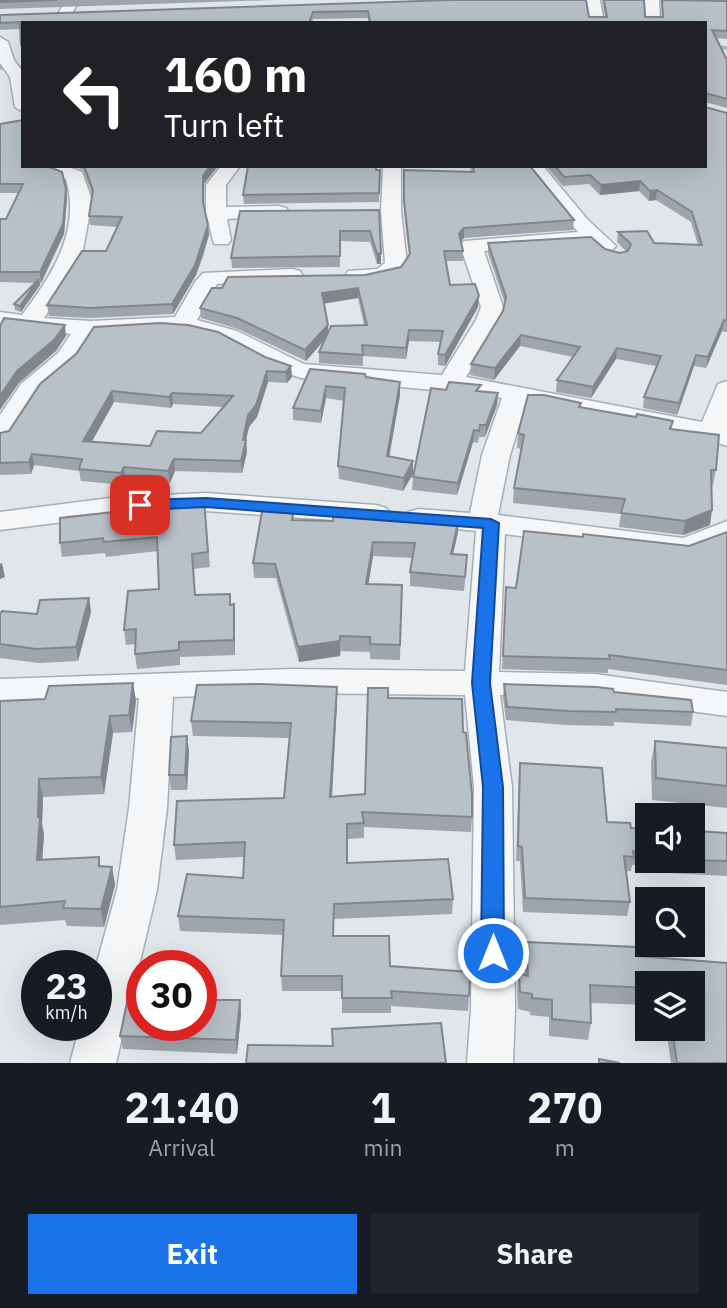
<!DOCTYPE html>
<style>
body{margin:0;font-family:"IBM Plex Sans",sans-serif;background:#20242c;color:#f1f3f6;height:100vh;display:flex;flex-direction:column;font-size:26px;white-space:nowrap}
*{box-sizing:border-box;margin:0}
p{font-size:23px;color:#9ea1a6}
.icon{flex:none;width:38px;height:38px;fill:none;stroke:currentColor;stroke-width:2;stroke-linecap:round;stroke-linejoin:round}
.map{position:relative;height:1063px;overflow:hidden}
.panel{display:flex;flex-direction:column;background:#171b24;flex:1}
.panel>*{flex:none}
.top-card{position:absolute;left:21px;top:21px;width:686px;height:147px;border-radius:0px;box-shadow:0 7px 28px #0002;background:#202124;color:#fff;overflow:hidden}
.controls{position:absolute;left:635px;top:803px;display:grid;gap:14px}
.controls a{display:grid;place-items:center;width:70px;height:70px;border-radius:0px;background:#171b24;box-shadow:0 7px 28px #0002;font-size:35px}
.speed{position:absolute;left:21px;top:950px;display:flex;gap:14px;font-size:35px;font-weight:700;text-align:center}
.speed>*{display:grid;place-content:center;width:91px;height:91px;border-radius:50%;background:#171b24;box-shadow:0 7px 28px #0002;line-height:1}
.speed small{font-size:18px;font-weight:400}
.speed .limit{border:10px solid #d22;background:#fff;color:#111}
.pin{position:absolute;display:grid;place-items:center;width:60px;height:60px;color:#fff;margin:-30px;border-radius:14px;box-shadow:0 4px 10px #0006}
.me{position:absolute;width:77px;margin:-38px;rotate:0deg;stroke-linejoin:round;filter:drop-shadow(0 0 5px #0008)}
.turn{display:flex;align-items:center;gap:24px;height:147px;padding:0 28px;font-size:32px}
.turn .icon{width:91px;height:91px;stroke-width:2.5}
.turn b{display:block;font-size:49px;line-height:60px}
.eta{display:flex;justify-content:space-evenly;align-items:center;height:119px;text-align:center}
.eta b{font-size:42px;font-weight:700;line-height:49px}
.primary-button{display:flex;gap:14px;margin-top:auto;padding:14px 28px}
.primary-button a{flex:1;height:80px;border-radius:0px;background:#1a73e8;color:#fff;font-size:28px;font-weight:700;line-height:80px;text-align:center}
.primary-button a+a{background:#20242c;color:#f1f3f6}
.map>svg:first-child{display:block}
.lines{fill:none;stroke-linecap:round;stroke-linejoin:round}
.stream{stroke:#9ab9cc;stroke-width:3.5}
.minor-casing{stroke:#a6aeb5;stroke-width:3}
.minor{fill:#f4f6f8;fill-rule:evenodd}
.wall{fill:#9ea5ac;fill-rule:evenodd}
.shaded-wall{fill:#81868c}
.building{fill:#b8c0c8;stroke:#81868c;stroke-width:2;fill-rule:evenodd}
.route{fill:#1a73e8;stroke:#114b97;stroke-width:2}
</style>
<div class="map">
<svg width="727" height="1063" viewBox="0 0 727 1063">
<rect width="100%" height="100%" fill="#e1e6ea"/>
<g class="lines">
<g class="stream">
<path d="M705,45L727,48"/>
<path d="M0,68L23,67"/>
</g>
<g class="minor-casing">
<g id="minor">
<path d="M66,0H80L69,18H59L57,15Z"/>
<path d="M586,0H600L604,23H590Z"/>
<path d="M645,0H659L660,23H646Z"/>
<path d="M0,37L8,42L14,60L23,72V112L15,107L10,77L0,63Z"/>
<path d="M39,166H66L82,172L92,200L81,261L44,318L91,321L175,317L195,282L203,273L292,269L300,271L303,276L300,281L217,284L197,320L237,331L304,364L442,375L476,320L481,307L460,245L464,241L578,232L524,166H543L587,219L616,246L612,250C602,253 598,251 590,244L484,251L503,307L500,320L466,377L702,422L718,384L727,381V446L705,439L526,403L510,455L498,515L683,538L727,521V541L687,557L505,534L499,672L595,674L727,692V716L595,698L500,695L512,787L515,1009L513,1063H467L471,1009L474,787L465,695L290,693L173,697L167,808L157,890L116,1063H70L80,1026H96V966L117,890L129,808L139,698L0,703V679L290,669L465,671L476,531L408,524L403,518L408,512L418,509L470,513L482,455L502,398L478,394L301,378L267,366L220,341L189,333L161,331L94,335L76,363L40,394L9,441L0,443V415L21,384L58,353L71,334L0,326V312L22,315C52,275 81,231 66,179L41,170Z"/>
<path d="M221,166H240L226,185V207L279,206L286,208L289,212L286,216L227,219L231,240L228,244H214L206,213V185Z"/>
<path d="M383,166H401V211L407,264C394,283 370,286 348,281L345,276L348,271L377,269L385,263L381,211Z"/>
<path d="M206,493L376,505L386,508L391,514L386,520L376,523L206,511L118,515L0,530V512L118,497Z"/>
</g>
</g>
<use href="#minor" class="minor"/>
</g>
<g class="wall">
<path d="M0,0H274L0,9Z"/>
<path d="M451,0L589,17H605L602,0H644L645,17H662L661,0L727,1V39L716,38L727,60V108L705,102V23H369L368,18L313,19L312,23H23V53L20,29L0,30V15Z"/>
<path d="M727,113V332L722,331L706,368L694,366L677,415L643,408L644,397L656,366L616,359L591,398L556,392L557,380L573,357L520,346L494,380L470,375L471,364L503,311L505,304L488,253V243L605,249L620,253L626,251L617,242L618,232L654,243L698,245L691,222L656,200L649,201L639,191L600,195L589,184L563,186L546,166H705Z"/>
<path d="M0,124L23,166L67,198L64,234L41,283H40V285L21,312L15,310L14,304L35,283L0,282V219H6L19,193H0Z"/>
<path d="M74,166H218L203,185V206L208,225L209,235L203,257L196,275L173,314L91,318L49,316L47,305L106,251L117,227L90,225L89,216L92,194L83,170Z"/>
<path d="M246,166H377V170H380L379,202L244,204L243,195L248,167Z"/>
<path d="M470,166H530L574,220L573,230L464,238L461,241L463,251V261H446L450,285L478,307L445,366L438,365V354L441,342L409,341L406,359L363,356V366L319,363V352L324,340L306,361L238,329L201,318L200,308L222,288L365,275L401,267L409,255L404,211V170L471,172ZM358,298L364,325L328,332L324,303Z"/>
<path d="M379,210L381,264H377L370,242L340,241V267L232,268L231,258Z"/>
<path d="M265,357L291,366L292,377L287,383L268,382L257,417L249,427L246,440L247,452L242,473L175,471L170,483L125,479L123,485L81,481L79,471L34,465L31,474L0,475V433L9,431L40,384ZM114,402L171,408L173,404L224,407L201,433L150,446L92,442Z"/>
<path d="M310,369L366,377L400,395L389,457L413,461V474L403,491L339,479L338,466L344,401L326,398L321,423L293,420V408Z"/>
<path d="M480,391L498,393L497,405L485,437H479L478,443L473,442L457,495L412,490L413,477Z"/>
<path d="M581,407L636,417L673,421L671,429L716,470L713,485H712L710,525L683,535L619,527L621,514L513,503L514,488L521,449L517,448L518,433Z"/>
<path d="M204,499L210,567L193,569L195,595L231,604H234L235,619V655L180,657V665L137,669L135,654V644L126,645L124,630L159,589L158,551L106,557L105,553L62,557L60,543L167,506Z"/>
<path d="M294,506V520L458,532L453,554L466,570L464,591L410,586V572L413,558L373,556L368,584L402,585L400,660L370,659V652L341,651L340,656L299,662L276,578H254L253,563Z"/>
<path d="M727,532V685L608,669V673L502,669L506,587L516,588L582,537L583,534L689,546Z"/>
<path d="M89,598L91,612L78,661L39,663L0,658V614H37Z"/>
<path d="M133,683L136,701L132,732L113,733L104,794L43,797L42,824L44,834L42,860L112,867L115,885L104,927L67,926L65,920L0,925V701L45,699Z"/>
<path d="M504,684L614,692L693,712L691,726L614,722V726L566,725L506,720L503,698Z"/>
<path d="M388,698L463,732L472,817L471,832L364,827V838L347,839V863L453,899L452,914L334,919V936L390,966L469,996L468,1011L391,1006V1013H342V991H282L281,976L284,935L180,931L178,916L243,878L244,857L176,860L174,845L284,798L290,738L193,736L191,721L337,702L332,797L365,794Z"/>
<path d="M655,741L727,748V808L652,800L651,762Z"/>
<path d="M189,751L187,790H171L169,775Z"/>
<path d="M520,763L607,822L631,828L648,830V861H693V824L696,831L727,833V876L670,873V868L632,865L631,871H626L630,902L627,916L523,912L520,861H516L519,777Z"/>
<path d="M526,942L638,956L727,963V1063H671L666,1029H693V984H648V1005L591,1003V1023L588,1040L549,1036V1017L530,1015V1012L518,1009L517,991L519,973L525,975L524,960Z"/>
<path d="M240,1000L241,1014L237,1054L123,1049L120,1036Z"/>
</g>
<g class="shaded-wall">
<path d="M210,166H218L203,185V213V176Z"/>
<path d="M640,181L639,191L600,195L601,185Z"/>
<path d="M66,189L67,198L64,234L41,283L40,272Z"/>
<path d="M657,190L656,200L649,201L650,191Z"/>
<path d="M208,225L209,235L196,275L173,314L172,304Z"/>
<path d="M464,228V238L458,243L459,233Z"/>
<path d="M381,253V264H377V254Z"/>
<path d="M39,279L40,285L21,312L20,306Z"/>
<path d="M358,288V298L322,304V293Z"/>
<path d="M479,296L478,307L445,366V355Z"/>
<path d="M724,320L722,331L706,368L708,357Z"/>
<path d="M65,325L66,336L56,351L19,383L0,410V396L17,371Z"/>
<path d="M328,325V336L306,361L305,350Z"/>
<path d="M409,330V341L406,359V348Z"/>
<path d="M521,335L520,346L494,380L495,368Z"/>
<path d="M617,348L616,359L591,398L593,387Z"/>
<path d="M696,355L694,366L677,415L679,403Z"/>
<path d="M291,366L292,377L287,383L286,372Z"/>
<path d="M267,371L268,382L257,417L249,427L245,444L246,440L247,452L242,473L241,461L243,440L248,415Z"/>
<path d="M400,382V395L387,469V456Z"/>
<path d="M326,386V398L321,423V411Z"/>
<path d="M112,391L114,402L85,453L83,441Z"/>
<path d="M172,393L173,404L171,408L169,397Z"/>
<path d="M498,393L497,405L485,437L486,425Z"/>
<path d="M474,430L473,442L457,495L458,483Z"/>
<path d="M32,454L34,465L31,474L29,462Z"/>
<path d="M174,459L175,471L170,483L168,471Z"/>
<path d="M413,461V474L403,491L404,478Z"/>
<path d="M124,467L125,479L123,485L121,473Z"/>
<path d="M712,510L710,525L683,535L685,521Z"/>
<path d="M459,518L458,532L450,568L451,554Z"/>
<path d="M373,542V556L366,599V584Z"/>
<path d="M2,563L5,577L0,579V564Z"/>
<path d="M89,598L91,612L78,661L76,647Z"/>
<path d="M234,604L235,619V655L234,640Z"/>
<path d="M340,636V656L299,662L298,647Z"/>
<path d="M133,683L136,701L132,732L129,715Z"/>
<path d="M337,687V702L331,812L330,797Z"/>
<path d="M110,716L113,733L104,794L101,777Z"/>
<path d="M187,736L189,751L187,790L185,775Z"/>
<path d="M39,779L43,797L42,824L44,834L41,878L37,860Z"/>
<path d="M112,867L115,885L104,927L101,909Z"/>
<path d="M240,1000L241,1014L237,1054L236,1040Z"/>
</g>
<g class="building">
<path d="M0,0H57L0,2Z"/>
<path d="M451,0H586L589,17H607L604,0H644L645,17H663L662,0L727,1V31L712,30L727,60V99L705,93V23H370L368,11L313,12L309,23H23V45H21L20,22L0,23V15Z"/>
<path d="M705,107L727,113V321L724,320L708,357L696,355L679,403L644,397L661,356L617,348L593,387L557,380L580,347L521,335L495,368L471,364L503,311L506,297L488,243L591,237L605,249L620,253L628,251L631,244L618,232L647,231L654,243L702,245L692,212L657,190L650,191L640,181L601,185L590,175L564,177L555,166H705Z"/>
<path d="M23,120V166H47L62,172L66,189L63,224L40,272H0V219H6L23,184H0V124Z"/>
<path d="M84,166H210L203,176V203L208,225L195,265L172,304L90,308L47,305L82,251H106L122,217L89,216L93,190Z"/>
<path d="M248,166H376V170H380L379,193L243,195Z"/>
<path d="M473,166H530L574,220L464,228L459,233L463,251H444L450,285L475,284L479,296L445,355L438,354L443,331L409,330L406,348L362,345L363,355L319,352L331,326L367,325L358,288L322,293L328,325L305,350L237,318L200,308L212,288H222L228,277L365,275L401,267L410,254L404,201V170L474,172Z"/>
<path d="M379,210L381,253L377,254L370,231H340V256L231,258L240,211Z"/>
<path d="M39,279L20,306L14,304Z"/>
<path d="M4,318L65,325L54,340L17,371L0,396V326Z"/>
<path d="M160,323L188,325L218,332L265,357L291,366L286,372L267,371L256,405L248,415L243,440H246L241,461L174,459L168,471L124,467L121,473L79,469L82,459L32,454L29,462L0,463V433L9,431L40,384L76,354L94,327ZM112,391L169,397L172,393L233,396L201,433L157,431L150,446L83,441Z"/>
<path d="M310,369L365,374L366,377L400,382L387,456L413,461L404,478L338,466L345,388L326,386L321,411L293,408Z"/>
<path d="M449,382L481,385L476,391L498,393L486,425H480L479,431L474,430L458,483L413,477L431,388L446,390Z"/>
<path d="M528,395H544L581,403L579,407L636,417L637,414L673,421L670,429L719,435L716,470H711L712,510L685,521L621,513L625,499L514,488L524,435L518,433Z"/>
<path d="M204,499L208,552L192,554L195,595L230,594V605L234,604V640L179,642V650L135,654L136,629L124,630L128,591L159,589L157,537L104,542L103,538L60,543V518L167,506L168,501Z"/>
<path d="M263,506H294L292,520L333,521L334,509L459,518L451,554L467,555L465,577L410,572L415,543L373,542L366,584L402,585L400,645L370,644V637L340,636V641L298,647L275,564L253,563Z"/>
<path d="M524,531L583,537V534L689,546L727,532V670L609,655L610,659L503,656L506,587L516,588Z"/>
<path d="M89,598L76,647L36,649L0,644V614L2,611L37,614L40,600Z"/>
<path d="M133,683L129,715L110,716L101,777L39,779L38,817H40L37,860L99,857V866L112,867L101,909L63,908L65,901L0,907V701L45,699L49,686Z"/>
<path d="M261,684L337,687L330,797L365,794L368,688H388V698L462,699L463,732L466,733L472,795V817L362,812L364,823L347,824V863L448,859L453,899L334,904L333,936H389L390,966L470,972L469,996L391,991L392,998H342V976H281L284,920L178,916L187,874L243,878L245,842L174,845L177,801L284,798L291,723L191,721L197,685Z"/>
<path d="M504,684L597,687L613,689L614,692L691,700L693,712L616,709V712L568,711L507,707Z"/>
<path d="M187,736L185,775H169L171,737Z"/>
<path d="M655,741L727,748V786L656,778Z"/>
<path d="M520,763L602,768L607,822L630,823L631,828L648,830V852L633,851L634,857L624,856L630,902L525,898L522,847L518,846Z"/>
<path d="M693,824H695L696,831L727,833V861L693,860Z"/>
<path d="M526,942L637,947L638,956L727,963V1063H677L672,1029H693V984H648V988L590,985L591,1023L552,1019V1000L532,998V994L520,992L519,973L528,976Z"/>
<path d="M128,998L142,999V1026H201V1000H240L236,1040L120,1036Z"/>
<path d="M441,1023L446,1063H246L248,1045L333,1046L332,1029Z"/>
<path d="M599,1059L620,1063H599Z"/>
</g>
<path class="route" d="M206,498L491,519L499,523L490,683L503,787L504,953L501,960L493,963L485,960L481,953L483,787L472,683L483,528L206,507L140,510L132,505L140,500Z"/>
</svg>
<div class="controls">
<a><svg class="icon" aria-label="sound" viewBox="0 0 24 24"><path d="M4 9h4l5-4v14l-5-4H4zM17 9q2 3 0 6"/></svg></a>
<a><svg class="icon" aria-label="search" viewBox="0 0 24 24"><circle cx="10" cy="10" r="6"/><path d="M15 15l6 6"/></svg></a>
<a><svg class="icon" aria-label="layers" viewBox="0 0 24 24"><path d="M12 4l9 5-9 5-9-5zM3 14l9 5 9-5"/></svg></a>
</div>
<div class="speed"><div>23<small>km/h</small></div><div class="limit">30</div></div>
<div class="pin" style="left:140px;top:505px;background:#d93025"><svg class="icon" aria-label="arrive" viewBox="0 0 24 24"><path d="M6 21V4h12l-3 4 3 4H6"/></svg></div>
<svg class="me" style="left:493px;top:953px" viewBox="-20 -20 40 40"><circle r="17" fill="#1a73e8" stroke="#fff" stroke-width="3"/><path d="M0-11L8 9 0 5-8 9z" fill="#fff"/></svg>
<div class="top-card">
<div class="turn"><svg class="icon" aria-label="left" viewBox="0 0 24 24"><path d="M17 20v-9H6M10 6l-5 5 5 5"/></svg><div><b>160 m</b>Turn left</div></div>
</div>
</div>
<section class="panel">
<div class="eta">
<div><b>21:40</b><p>Arrival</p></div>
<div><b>1</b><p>min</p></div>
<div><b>270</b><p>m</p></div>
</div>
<div class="primary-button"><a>Exit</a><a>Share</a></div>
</section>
